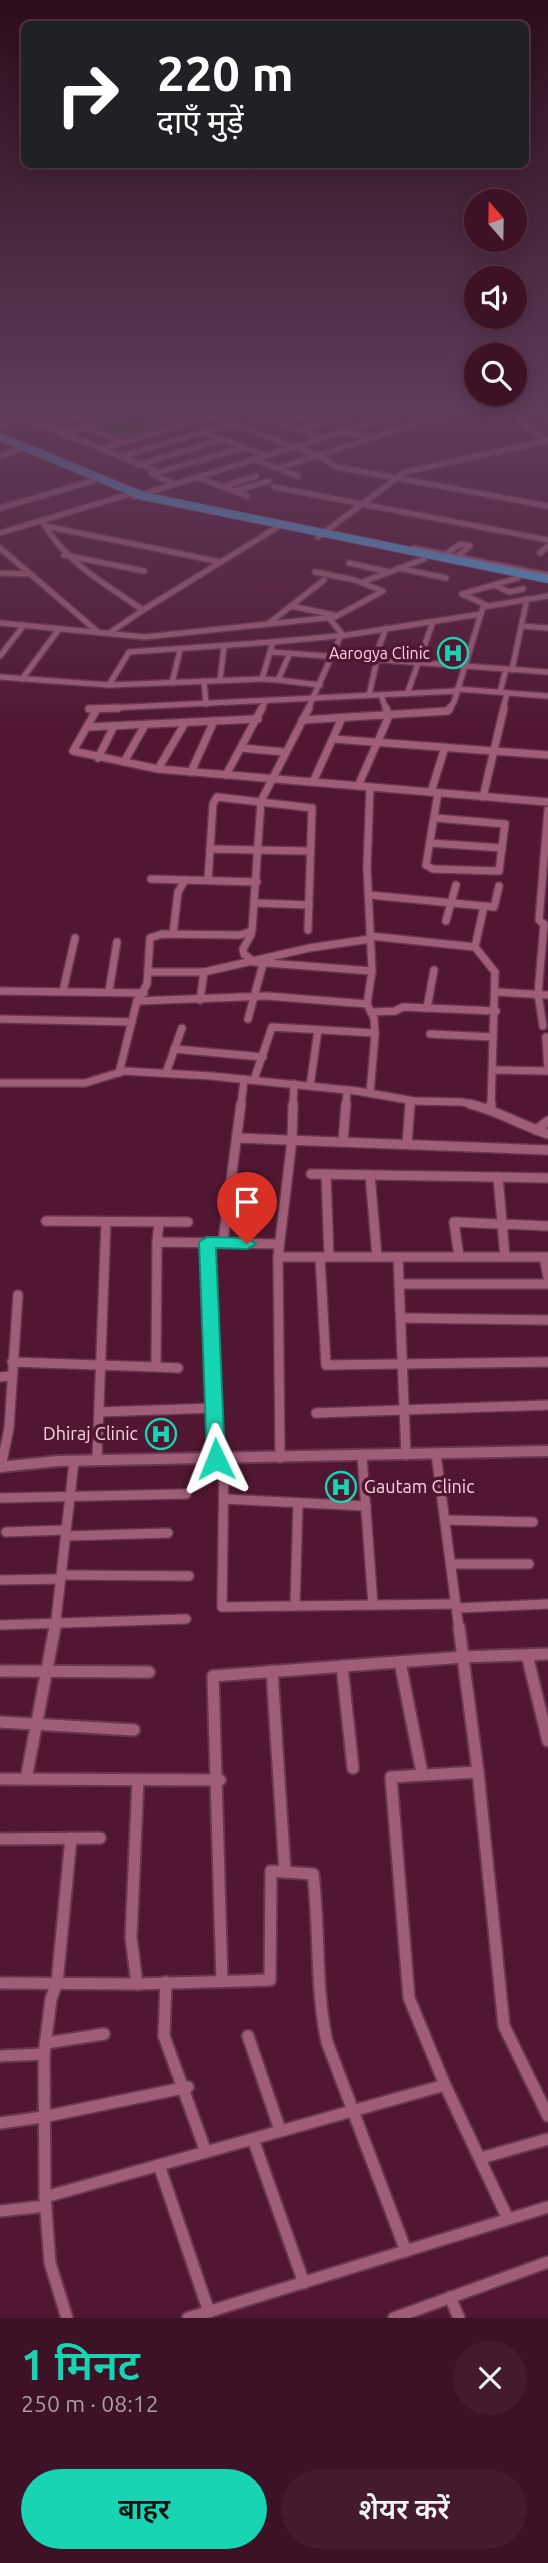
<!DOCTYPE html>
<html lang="hi">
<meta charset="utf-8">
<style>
body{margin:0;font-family:Ubuntu,"Noto Sans Devanagari",sans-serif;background:#441a2e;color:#f1f3f6;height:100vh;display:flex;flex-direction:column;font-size:26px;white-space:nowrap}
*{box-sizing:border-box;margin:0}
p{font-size:23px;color:#ad9da7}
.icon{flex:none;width:38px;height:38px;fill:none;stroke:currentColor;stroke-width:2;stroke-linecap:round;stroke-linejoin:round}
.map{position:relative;height:2318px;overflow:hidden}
.sheet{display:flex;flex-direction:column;background:#3d1126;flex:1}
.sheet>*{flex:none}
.guide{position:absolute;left:21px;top:21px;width:508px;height:147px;border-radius:10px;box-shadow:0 4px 18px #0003,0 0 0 2px #563143;background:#202124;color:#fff;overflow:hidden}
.needle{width:46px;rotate:340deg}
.fabs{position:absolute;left:464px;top:189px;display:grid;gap:14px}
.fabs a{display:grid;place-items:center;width:63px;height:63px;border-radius:50%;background:#3d1126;box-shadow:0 4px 18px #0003,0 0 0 2px #563143;font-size:35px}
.pin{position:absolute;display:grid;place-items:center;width:60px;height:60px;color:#fff;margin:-72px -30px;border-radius:50% 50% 50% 0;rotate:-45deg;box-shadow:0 0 7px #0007}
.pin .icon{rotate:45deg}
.me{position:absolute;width:77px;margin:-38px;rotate:358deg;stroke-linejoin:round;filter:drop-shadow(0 0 5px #0008)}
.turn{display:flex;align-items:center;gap:24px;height:147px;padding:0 21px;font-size:32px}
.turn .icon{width:91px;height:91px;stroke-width:2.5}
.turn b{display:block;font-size:49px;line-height:60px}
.round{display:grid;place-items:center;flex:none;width:74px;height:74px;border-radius:37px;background:#441a2e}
.headline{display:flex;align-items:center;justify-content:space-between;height:119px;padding:0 21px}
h1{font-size:42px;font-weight:600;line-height:52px;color:#17d5b2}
.button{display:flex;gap:14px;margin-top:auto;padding:14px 21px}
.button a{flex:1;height:80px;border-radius:42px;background:#17d5b2;color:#111;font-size:28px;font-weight:600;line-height:80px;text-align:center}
.button a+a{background:#441a2e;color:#f1f3f6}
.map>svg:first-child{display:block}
.green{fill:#474d16}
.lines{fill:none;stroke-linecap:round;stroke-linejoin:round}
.minor-far3-casing{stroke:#67374e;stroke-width:8}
.minor-far2-casing{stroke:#67374e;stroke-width:10}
.minor-far1-casing{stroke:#67374e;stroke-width:12}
.minor-casing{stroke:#67374e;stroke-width:15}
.tertiary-casing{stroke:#67374e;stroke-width:14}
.trunk-casing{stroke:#67374e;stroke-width:10}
.minor-far3{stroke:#9f5d77;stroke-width:5}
.minor-far2{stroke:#9f5d77;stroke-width:7}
.minor-far1{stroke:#9f5d77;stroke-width:9}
.minor{stroke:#9f5d77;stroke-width:11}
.tertiary{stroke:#9f5d77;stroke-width:10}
.trunk{stroke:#4ca4da;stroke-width:8}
.route{fill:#17d5b2;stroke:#0f8a74;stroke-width:2}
.labels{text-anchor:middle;stroke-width:7;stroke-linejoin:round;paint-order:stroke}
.far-poi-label{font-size:16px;fill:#fad4e1;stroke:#511732;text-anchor:end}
.poi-label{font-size:18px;fill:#fad4e1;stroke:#511732;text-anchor:end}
</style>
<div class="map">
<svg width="548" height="2318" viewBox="0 0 548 2318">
<rect width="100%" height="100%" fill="#511732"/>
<path class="green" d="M141,412L172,424L121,439L90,427Z"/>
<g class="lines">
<g class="minor-far3-casing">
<g id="minor-far3">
<path d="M188,408L319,456L337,467L548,506"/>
<path d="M238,408L322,438"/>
<path d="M424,408L443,414"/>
<path d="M507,408L548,443"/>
<path d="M137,409L180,425L210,416"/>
<path d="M0,412L15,408"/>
<path d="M513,414L548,409"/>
<path d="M259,415L283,408"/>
<path d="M24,418L159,472"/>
<path d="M279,423L327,408"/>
<path d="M0,425L60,408"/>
<path d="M42,426L105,408"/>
<path d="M83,427L123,442"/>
<path d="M300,430L370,408"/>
<path d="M344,431L370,439"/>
<path d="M201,432L264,455"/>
<path d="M61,434L141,410"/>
<path d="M101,449L180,425"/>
<path d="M0,456L19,450"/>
<path d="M120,457L230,424"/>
<path d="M254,459L298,476"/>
<path d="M138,465L221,440"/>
<path d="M280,468L462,408"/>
<path d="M197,477L247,496"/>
<path d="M174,484L152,474L243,448"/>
<path d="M222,487L256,476"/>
<path d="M274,487L548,540"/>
<path d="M235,491L269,481"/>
<path d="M134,497L419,408"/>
<path d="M0,508L93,481"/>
<path d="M42,521C66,563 104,583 143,610L111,632"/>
<path d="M45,526L221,562"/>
<path d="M0,533L133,493"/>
<path d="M318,537L405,472L546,441"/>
<path d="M0,548L98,632"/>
<path d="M414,548L548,575"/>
<path d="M540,553L548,546"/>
<path d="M446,554L460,544L470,546L457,556"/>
<path d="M64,555L144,571"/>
<path d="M349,563L389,572"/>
<path d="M398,568L446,578"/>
<path d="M0,573L30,574"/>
<path d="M363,582L424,559"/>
<path d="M494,585L509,592L523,589"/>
<path d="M486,605L462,594L518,578"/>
<path d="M291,606L334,615"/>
<path d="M143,610L276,528"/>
<path d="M329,618L343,635"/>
<path d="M0,623L145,637L335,617L383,591L355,580L315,572"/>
<path d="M268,624L324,580"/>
<path d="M521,626L548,628"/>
<path d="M273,642L262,679L109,685L129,652Z"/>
<path d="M273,642L347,635L481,614"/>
<path d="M271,652L548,672"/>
<path d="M0,656L24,625"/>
<path d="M374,660L386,628"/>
<path d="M512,670L527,599"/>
<path d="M0,677L109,685"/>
<path d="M22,679L59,629"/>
<path d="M262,679L278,680L290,653"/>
<path d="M220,680L224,647"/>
<path d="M278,680L320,685"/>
<path d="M204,681L206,704"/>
<path d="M172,683L180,650"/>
<path d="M457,689L548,696"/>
<path d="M500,692L506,669"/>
<path d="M407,694L433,622"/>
<path d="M369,695L377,660"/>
<path d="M381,695L386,709"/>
<path d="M89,709L457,691"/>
<path d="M261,709L266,701"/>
<path d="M308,709L341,635"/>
<path d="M449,709L454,702L483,607L548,596"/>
<path d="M503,709L507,693"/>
</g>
</g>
<g class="minor-far2-casing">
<g id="minor-far2">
<path d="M89,709L118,708"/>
<path d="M97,709L73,751L158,769"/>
<path d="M302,720L448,711L450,708"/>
<path d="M185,723L158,769L548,802"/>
<path d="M89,727L258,719"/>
<path d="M333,739L548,755"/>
<path d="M241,748L285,752"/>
<path d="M98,758L114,726"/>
<path d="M124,762L145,725"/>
<path d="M191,772L214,721"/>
<path d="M226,775L262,708"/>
<path d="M313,782L342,718"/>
<path d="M358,786L389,716L386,708"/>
<path d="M370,787L367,867L372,971L367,1004L374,1018L375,1035L370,1093"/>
<path d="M431,792L445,747"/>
<path d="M483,797L504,708"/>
<path d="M436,818L505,824L499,871L433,869L426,865L438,793"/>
<path d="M430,843L502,848"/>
<path d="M210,849L310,851"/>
<path d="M151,879L257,882"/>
<path d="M208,880L213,804L217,797L312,808L308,930"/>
<path d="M369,895L494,907L499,886"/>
<path d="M255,903L309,905"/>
<path d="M446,921L456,885"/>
<path d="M249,933L251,935L243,949L244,954L254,962L372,971"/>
<path d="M173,934L178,892L185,880"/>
<path d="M370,936L475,947L495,972L491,1106"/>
<path d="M475,947L484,906"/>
<path d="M151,972H204L309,948L370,939"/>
<path d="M0,991L144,993"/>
<path d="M63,991L75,938"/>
<path d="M109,991L117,942"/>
<path d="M496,992L548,995"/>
<path d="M200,1000L204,972"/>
<path d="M137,1001L267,996L367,1004"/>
<path d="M427,1008L434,970"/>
<path d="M371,1012L395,1011L403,1007L496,1011"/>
<path d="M0,1019L132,1022"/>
<path d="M248,1019L263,964"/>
<path d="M543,1026L538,994L544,924L539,920L548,810"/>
<path d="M430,1034L493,1037"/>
<path d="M174,1049L263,1057"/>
<path d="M494,1070L548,1071L546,1037"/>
<path d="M119,1073L137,1001L147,984L150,938L162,934L240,935L252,931L261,801L309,708"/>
<path d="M166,1073L182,1028"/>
<path d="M254,1080L272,1027L375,1033"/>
<path d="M0,1083H85L124,1071L211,1076L357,1091L414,1101L462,1102L478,1106"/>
<path d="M310,1086L318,1030"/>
<path d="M241,1106L244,1079"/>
<path d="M293,1106L294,1084"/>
<path d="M346,1106L347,1090"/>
<path d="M410,1106V1100"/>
</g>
</g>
<g class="minor-far1-casing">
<g id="minor-far1">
<path d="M470,1104C498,1111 521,1125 548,1134"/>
<path d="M491,1109V1104"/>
<path d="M536,1130L548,1121"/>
<path d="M237,1138L548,1150"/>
<path d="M343,1142L346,1104"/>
<path d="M407,1144L410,1104"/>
<path d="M311,1174L548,1178"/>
<path d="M326,1174L329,1257"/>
<path d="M370,1175L377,1257"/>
<path d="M498,1177L505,1257"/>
<path d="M46,1221L188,1222"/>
<path d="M223,1241L241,1104"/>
<path d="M157,1242L159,1222"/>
<path d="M207,1242L216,1459"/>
<path d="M278,1257H548"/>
<path d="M320,1257L326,1365L548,1362"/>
<path d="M398,1257L406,1455"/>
<path d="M459,1257L454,1222L548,1226"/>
<path d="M544,1257L548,1277"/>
<path d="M400,1284H548"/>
<path d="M402,1318L548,1320"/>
<path d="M12,1362L156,1367L157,1242L279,1244"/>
<path d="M156,1367L178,1368"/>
<path d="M0,1377L11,1376"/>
<path d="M99,1412L214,1408"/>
<path d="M316,1413L548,1405"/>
<path d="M436,1454L459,1629"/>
<path d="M362,1456L373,1605"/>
<path d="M280,1458L278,1257L292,1140L293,1104"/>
<path d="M224,1459L222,1607L456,1604"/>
<path d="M97,1460L106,1222"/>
<path d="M1,1467L9,1428L18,1295"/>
<path d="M0,1498L186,1494"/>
<path d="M224,1499L366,1506"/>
<path d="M445,1520L533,1522"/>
<path d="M6,1532L66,1530"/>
<path d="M66,1536L168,1533"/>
<path d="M451,1564H529"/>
<path d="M62,1575L189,1576"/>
<path d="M0,1580L61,1579"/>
<path d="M295,1606L298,1503"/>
<path d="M457,1608L548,1604"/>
<path d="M0,1625L186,1619"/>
<path d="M55,1629L74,1461"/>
</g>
</g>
<g class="minor-casing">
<g id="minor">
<path d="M459,1627L478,1772L504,2026L548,2116"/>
<path d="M527,1655L548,1741"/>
<path d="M400,1662L421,1768"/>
<path d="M342,1666L353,1768"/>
<path d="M0,1671L149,1672"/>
<path d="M272,1671L285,1872"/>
<path d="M0,1722L134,1730"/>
<path d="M478,1772L391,1777L409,1998L445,2085L508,2219"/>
<path d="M0,1779L220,1780"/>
<path d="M26,1779L55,1627"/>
<path d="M0,1839L100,1838"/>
<path d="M222,1981L213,1676L463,1657L548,1654"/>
<path d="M166,1982L164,2036L206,2152"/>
<path d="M0,1983L137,1984L270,1980L271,1871L313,1874C320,1930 315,1987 327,2042L406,2251"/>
<path d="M137,1984L131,1937L138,1780"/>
<path d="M248,2036L280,2130"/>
<path d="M46,2043L104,2034"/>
<path d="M0,2056L44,2054"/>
<path d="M0,2123L43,2117L188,2087"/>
<path d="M253,2139L304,2283"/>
<path d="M481,2158L548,2139"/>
<path d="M159,2165L209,2312"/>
<path d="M45,2197L445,2085"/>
<path d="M0,2211L46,2206"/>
<path d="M450,2297L459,2318"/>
<path d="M67,2318L50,2263L45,2197L44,2054L51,1999L57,1983L71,1838"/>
<path d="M188,2318L548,2207"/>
<path d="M394,2318L548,2262"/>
</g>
</g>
<g class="tertiary-casing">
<path id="tertiary" d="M0,1467L58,1461L548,1451"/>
</g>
<g class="trunk-casing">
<path id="trunk" d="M0,437L143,496L548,579"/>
</g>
<use href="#minor-far3" class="minor-far3"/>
<use href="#minor-far2" class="minor-far2"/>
<use href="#minor-far1" class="minor-far1"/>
<use href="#minor" class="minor"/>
<use href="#tertiary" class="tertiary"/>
<use href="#trunk" class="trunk"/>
</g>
<linearGradient id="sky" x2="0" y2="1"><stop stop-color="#2d0d1c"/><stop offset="0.56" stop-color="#5f3c5a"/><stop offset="1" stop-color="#5f3c5a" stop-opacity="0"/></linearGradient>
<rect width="548" height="732" fill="url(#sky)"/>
<path class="route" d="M207,1237L247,1238L256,1244L247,1249L216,1248L225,1459L223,1464H209L207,1459L199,1242Z"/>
<defs>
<g id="hospital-ring" transform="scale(1.575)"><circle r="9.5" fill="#511732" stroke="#17d5b2" stroke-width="1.5"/><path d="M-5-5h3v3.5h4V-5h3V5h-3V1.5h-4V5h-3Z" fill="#17d5b2"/></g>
</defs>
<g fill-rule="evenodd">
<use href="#hospital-ring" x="453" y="653"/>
<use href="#hospital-ring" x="161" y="1434"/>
<use href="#hospital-ring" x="341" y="1487"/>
</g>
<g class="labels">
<g class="far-poi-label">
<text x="430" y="659">Aarogya Clinic</text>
</g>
<g class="poi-label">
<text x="138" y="1440">Dhiraj Clinic</text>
<text x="364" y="1493" text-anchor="start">Gautam Clinic</text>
</g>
</g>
</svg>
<div class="fabs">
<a><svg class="needle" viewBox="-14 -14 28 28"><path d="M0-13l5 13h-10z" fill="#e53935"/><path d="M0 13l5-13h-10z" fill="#ad9da7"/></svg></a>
<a><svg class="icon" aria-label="sound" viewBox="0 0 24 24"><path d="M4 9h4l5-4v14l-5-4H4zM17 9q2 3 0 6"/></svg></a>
<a><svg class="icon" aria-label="search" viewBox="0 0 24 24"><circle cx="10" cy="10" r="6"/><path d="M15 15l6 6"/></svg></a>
</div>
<div class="pin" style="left:247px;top:1244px;background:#d93025"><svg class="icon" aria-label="arrive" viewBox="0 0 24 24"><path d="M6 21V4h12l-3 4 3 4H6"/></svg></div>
<svg class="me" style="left:216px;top:1459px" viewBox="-20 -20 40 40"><path d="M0-17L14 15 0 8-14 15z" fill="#17d5b2" stroke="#fff" stroke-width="4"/></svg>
<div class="guide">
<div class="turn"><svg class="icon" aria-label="right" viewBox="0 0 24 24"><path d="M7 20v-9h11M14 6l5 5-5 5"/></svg><div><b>220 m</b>दाएँ मुड़ें</div></div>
</div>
</div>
<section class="sheet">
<div class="headline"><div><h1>1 मिनट</h1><p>250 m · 08:12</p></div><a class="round"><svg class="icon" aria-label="close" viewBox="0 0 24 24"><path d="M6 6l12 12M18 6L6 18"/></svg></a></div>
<div class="button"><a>बाहर</a><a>शेयर करें</a></div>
</section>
